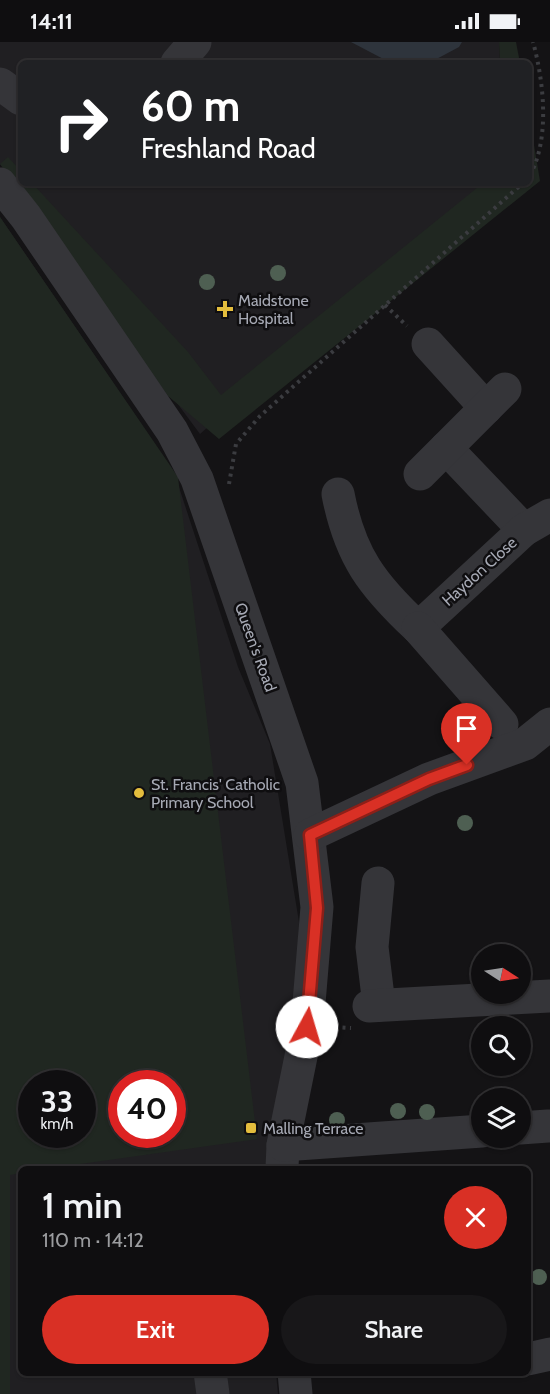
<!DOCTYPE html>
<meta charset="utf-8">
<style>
body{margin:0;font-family:Cabin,sans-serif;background:#181719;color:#f1f3f6;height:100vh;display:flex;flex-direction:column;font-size:22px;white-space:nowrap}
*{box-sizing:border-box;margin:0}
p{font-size:20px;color:#9b9c9f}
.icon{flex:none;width:33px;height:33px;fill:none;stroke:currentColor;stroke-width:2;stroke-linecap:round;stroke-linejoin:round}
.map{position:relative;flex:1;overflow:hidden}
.panel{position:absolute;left:18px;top:1124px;width:513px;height:210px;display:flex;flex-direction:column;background:#0f0e10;border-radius:9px;box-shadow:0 2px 4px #0004,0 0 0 2px #2f2e30}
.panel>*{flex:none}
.guide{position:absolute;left:18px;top:18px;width:514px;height:126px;border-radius:9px;box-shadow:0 2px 4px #0004,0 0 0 2px #2f2e30;background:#202124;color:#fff;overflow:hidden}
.needle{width:39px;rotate:102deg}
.tools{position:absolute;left:471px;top:902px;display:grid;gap:12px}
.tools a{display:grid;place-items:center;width:60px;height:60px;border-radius:50%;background:#0f0e10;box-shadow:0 2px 4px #0004,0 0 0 2px #2f2e30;font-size:30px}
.speed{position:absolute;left:18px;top:1028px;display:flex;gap:12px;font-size:30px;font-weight:700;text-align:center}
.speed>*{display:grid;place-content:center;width:78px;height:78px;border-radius:50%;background:#0f0e10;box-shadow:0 2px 4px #0004,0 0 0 2px #2f2e30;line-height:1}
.speed small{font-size:15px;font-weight:400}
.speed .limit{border:9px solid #d22;background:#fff;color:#111}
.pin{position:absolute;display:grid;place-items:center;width:51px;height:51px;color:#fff;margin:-62px -26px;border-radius:50% 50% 50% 0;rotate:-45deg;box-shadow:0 0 6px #0007}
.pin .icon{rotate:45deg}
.me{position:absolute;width:66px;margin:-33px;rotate:6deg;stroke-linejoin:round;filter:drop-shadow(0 0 4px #0008)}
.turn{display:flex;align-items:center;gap:21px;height:126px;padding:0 24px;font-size:27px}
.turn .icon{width:78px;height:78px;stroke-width:2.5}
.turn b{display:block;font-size:42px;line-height:51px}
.round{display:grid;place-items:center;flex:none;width:63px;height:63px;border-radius:32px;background:#181719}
.overview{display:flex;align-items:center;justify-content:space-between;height:102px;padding:0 24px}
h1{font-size:36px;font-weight:600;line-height:45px}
.action{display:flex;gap:12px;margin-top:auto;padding:12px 24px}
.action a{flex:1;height:69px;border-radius:36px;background:#d93025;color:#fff;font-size:24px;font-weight:600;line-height:69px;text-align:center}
.action a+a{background:#181719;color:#f1f3f6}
.status{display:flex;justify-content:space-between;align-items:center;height:42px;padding:0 30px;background:#0f0e10;direction:ltr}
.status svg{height:16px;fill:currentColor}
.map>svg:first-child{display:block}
.built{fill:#201f22;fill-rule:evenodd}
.green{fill:#202721;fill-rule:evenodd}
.water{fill:#2e343c}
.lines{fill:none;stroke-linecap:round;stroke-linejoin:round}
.path{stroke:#3b3c40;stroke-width:4;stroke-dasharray:3 4.5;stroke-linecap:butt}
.minor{stroke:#353539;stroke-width:33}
.tree{fill:#4e5f52}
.route-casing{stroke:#8d1f18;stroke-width:15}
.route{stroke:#d93025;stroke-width:10}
.poi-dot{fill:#e3bd3d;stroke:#0f0e10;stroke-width:2}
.labels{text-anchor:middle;stroke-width:5;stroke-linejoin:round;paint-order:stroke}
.poi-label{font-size:16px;fill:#a6a9b4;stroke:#0f0e10;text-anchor:start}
.street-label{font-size:16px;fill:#a6a9b4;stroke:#0f0e10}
</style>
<div class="status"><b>14:11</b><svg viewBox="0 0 49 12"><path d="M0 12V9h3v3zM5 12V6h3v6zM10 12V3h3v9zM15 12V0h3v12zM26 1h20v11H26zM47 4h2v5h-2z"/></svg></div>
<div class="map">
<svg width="550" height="1352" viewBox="0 0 550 1352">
<rect width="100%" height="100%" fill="#141315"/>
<g class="built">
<path d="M0,0H499L500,21H21V141H485L200,392L0,122Z"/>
<path d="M0,175L174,430L238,625L270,702L299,880L297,978L270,1126H21V1330L276,1331L278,1352H0ZM32,1041H82V1092H32ZM122,1041H172V1092H122Z"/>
</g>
<g class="green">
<path d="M499,0H516L520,21H500Z"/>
<path d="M530,79L540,139L219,397L168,354L0,122L8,115L21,129V141H32L188,310L221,353L483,141H530Z"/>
<path d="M0,175L178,435L257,1097L52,1126H21V1131L10,1133V1352H0ZM32,1041H82V1092H32ZM122,1041H172V1092H122Z"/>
</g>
<path class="water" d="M351,0H462L459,5L429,21H391Z"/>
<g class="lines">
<g class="path">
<path d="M530,133C550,97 544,40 533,0"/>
<path d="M385,263L407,284"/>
<path d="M229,442L236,402L260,374L523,141"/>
<path d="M335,985L351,986"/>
</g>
<g class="minor">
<path d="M177,21L195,0"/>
<path d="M0,42L21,57"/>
<path d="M0,142L26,175L172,389L197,437L302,741L317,865L307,985L283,1103L282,1126"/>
<path d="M428,302L486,366"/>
<path d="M446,406L524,488"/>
<path d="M420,432L505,347"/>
<path d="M338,452C350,514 372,543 418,586L524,488L550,473"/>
<path d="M418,586L502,682"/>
<path d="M310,793L429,737L525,702L550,682"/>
<path d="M378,841L372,905L379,963"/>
<path d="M369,964L550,954"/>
<path d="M520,1086L548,1084"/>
<path d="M283,1103L482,1089"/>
<path d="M528,1317L550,1312"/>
<path d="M210,1330L213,1352"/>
<path d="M294,1330L296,1352"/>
</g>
</g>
<g class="tree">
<circle cx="278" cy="231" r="8"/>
<circle cx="207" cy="240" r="8"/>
<circle cx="465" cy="781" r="8"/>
<circle cx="398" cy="1069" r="8"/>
<circle cx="427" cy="1070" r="8"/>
<circle cx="337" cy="1078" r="8"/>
<circle cx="539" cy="1235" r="8"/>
</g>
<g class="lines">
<g class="route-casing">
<path id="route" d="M307,985L317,866L310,793L429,737L467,723"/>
</g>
<use href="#route" class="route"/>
</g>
<g class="poi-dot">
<path d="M222 258h6v6h6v6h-6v6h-6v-6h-6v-6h6z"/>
<circle cx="139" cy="751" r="6"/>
<rect x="245" y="1080" width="12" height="12" rx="3"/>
</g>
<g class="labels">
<g class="poi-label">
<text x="238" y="264">Maidstone<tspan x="238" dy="18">Hospital</tspan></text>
<text x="151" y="748">St. Francis' Catholic<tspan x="151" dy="18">Primary School</tspan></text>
<text x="263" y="1092">Malling Terrace</text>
</g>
<g class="street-label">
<text transform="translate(479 529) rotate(-42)" y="6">Haydon Close</text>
<text transform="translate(256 605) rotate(70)" y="6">Queen's Road</text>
</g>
</g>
</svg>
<div class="tools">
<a><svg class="needle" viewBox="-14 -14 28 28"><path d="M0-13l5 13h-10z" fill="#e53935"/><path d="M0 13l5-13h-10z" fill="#9b9c9f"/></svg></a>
<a><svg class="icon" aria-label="search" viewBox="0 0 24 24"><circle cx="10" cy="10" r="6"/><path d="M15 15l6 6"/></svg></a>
<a><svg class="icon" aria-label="layers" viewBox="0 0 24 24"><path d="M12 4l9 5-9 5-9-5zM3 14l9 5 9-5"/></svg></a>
</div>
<div class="speed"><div>33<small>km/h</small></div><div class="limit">40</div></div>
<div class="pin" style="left:467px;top:723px;background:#d93025"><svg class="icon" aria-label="arrive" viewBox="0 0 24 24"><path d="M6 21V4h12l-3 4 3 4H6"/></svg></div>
<svg class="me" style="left:307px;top:985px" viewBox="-20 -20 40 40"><circle r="19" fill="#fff"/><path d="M0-13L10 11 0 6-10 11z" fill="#d93025"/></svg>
<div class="guide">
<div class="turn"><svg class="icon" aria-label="right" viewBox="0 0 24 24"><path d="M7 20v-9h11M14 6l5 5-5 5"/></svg><div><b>60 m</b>Freshland Road</div></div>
</div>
<section class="panel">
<div class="overview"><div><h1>1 min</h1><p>110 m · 14:12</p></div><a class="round" style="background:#d93025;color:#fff"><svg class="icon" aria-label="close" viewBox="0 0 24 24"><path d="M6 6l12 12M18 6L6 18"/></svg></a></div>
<div class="action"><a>Exit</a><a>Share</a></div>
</section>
</div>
